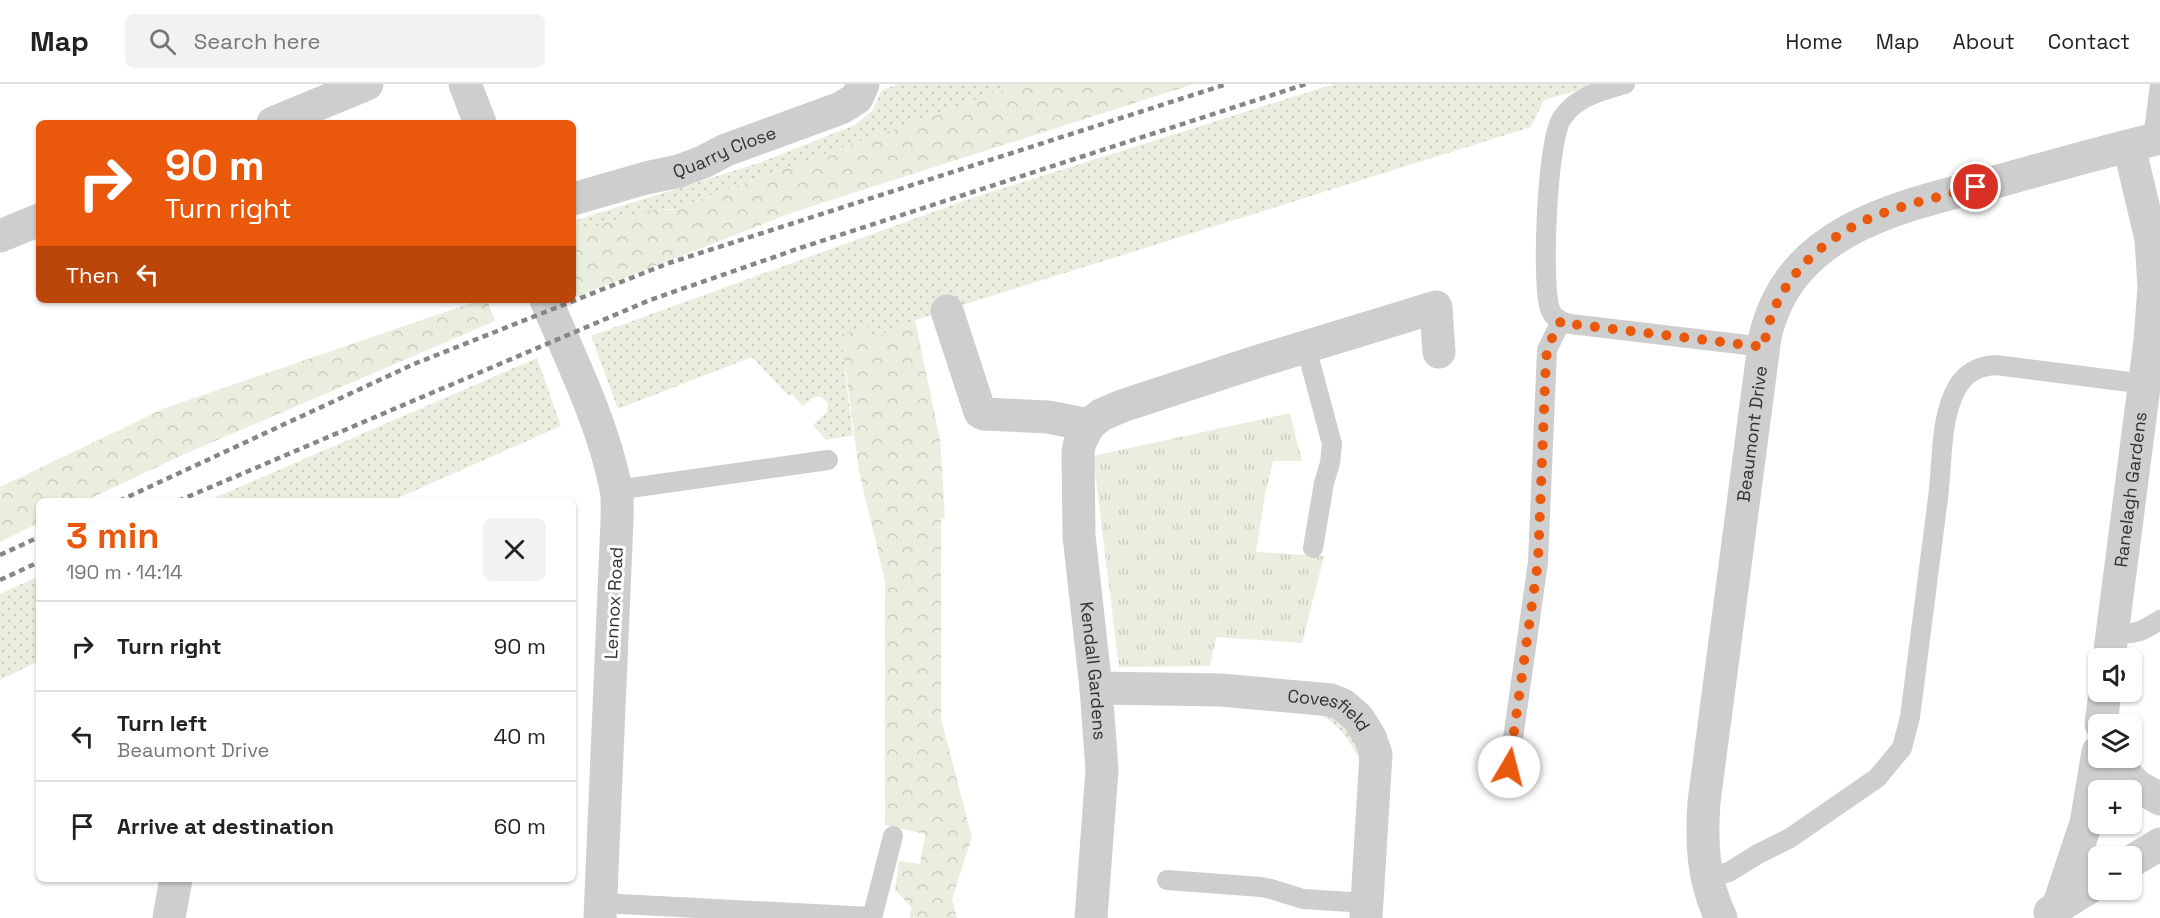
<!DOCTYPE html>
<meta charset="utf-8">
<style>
body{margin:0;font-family:"Space Grotesk",sans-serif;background:#f2f2f2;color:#222;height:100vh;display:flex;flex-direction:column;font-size:22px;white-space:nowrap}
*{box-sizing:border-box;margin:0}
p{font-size:20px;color:#767676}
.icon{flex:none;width:33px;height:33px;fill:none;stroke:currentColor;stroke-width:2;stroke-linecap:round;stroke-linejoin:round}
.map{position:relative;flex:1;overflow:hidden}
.side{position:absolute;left:36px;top:414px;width:540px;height:384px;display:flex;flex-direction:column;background:#fff;border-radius:9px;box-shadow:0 2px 4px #0004}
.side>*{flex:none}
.banner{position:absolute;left:36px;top:36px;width:540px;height:183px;border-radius:9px;box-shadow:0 2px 4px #0004;background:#ea580c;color:#fff;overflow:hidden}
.controls{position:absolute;left:2088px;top:564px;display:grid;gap:12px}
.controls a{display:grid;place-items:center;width:54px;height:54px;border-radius:9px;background:#fff;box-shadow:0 2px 4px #0004;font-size:30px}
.pin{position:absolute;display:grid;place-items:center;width:51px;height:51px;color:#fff;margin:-26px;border:3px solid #fff;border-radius:50%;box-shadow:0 2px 6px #0007}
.me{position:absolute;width:66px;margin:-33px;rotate:8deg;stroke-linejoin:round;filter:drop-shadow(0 0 4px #0008)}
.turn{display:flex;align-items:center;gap:21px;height:126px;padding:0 30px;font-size:27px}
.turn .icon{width:78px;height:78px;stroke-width:2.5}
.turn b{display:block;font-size:42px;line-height:51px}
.then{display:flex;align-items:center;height:57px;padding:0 30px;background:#0003;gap:12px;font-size:22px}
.round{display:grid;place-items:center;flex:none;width:63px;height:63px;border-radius:9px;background:#f2f2f2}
.head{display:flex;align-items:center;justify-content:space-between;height:102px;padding:0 30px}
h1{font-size:36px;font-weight:700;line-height:45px;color:#ea580c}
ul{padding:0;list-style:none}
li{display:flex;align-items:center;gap:18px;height:90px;padding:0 30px;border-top:2px solid #e0e0e0}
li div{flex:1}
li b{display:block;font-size:22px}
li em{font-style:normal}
header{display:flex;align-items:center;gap:36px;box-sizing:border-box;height:84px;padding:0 30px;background:#fff;border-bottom:2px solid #e0e0e0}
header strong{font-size:28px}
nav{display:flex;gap:33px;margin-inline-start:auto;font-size:21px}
.search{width:420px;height:54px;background:#f2f2f2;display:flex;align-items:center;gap:15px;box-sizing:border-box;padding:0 21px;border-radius:9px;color:#767676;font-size:22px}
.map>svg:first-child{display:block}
.grass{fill:url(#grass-dots)}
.forest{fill:url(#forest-crowns)}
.park{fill:url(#park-tufts)}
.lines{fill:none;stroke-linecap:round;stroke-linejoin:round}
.service{stroke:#cecece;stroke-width:20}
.minor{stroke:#cecece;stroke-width:33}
.rail{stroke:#868686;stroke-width:4.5;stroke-dasharray:6 4.5;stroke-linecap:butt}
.route{stroke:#ea580c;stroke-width:10;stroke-dasharray:0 18}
.labels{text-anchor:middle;stroke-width:6;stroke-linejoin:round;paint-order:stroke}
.street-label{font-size:18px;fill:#313131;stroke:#fff}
</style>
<header>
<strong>Map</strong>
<div class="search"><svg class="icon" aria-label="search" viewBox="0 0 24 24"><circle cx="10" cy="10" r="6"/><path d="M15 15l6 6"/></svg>Search here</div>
<nav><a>Home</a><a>Map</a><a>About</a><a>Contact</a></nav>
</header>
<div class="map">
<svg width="2160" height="834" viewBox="0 0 2160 834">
<defs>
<pattern id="grass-dots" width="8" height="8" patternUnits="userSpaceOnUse" patternTransform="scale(1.5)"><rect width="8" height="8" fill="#eaeedf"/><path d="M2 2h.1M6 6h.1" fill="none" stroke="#c9cdc0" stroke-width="1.8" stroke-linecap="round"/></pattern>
<pattern id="forest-crowns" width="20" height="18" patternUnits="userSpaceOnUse" patternTransform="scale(1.5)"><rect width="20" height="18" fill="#eaeedf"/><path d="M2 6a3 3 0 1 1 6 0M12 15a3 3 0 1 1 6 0" fill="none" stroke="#c9cdc0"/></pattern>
<pattern id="park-tufts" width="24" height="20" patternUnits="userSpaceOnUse" patternTransform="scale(1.5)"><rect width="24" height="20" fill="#eaeedf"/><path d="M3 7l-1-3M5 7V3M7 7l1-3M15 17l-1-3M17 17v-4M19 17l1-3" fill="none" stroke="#c9cdc0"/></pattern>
</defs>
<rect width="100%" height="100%" fill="#fff"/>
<g class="grass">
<path d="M899,0H1019L687,120L682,126L666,125L577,147L573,150V137L759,79L855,41L872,27L882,6Z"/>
<path d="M1334,0H1599L1544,16L1531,43L915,236L870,256L845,288L853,351L826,356L813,341L827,328L828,319L821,313H814L803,322L792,310L789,312L752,273L618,325L591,252L969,115Z"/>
<path d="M537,274L561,342L391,417H207Z"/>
<path d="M39,492V577L0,596V510Z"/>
<path d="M1320,627L1339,635L1357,657L1360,677C1351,659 1340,641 1322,632Z"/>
</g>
<g class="forest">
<path d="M1019,0H1194L794,128L573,214V150L577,147L654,126H681L687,120Z"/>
<path d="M480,216H487L495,237L178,373L85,417H39V439L0,458V403L165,324Z"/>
<path d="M915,236L940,355L945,434L941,435V635L972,753L952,815L957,834H910L911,823L895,806L899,777L920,780L925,750L885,741V497L859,387L841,251L867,241L870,256Z"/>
</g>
<path class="park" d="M1290,329L1302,377H1273L1265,411L1256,468L1324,472L1302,559L1216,553L1210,582L1119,583L1093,372Z"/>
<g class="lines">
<g class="service">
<path d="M1625,0C1601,7 1577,12 1562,34C1547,57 1541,198 1550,225C1553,234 1563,239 1571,240L1764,263"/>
<path d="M2153,55L2160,0"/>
<path d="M1306,263L1332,360L1330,379L1324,399L1313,464"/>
<path d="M616,406L828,376"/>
<path d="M2113,549C2134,552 2142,547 2160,536"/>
<path d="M1509,683L1538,478L1547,266L1561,237"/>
<path d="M1707,794L1729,788L1758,770L1790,754L1877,694L1902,664L1910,633C1919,560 1929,487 1938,414C1943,377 1939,335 1958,302C1967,287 1980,282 1996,281L2145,300"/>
<path d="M1167,796L1261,803L1271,805L1303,815L1367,819"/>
<path d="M600,819L872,833"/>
<path d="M872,834L893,752"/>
</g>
<g class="minor">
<path d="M465,0L480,39"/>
<path d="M273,39L367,0"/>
<path id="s1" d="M573,115L646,94L679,87L703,78L726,66L841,24L857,14L863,0"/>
<path d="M0,152L39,136"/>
<path d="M546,216C571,275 604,342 616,405C618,415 617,426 617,437L600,834"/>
<path d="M947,227L980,328L984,330L1048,333L1089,341L1101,331L1122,322L1256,278L1436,223L1439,268"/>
<path id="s2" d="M1089,341L1080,358L1078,368L1079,452L1096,604L1102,686L1091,834"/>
<path id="s3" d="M2109,574L2150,257L2154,203L2151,155L2129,62"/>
<path id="s4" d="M1096,604L1221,606L1331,616L1343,621L1358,634L1370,653L1376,670L1366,834"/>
<path d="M2101,640L2105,608"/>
<path d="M2110,674L2137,702L2160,715"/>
<path d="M2132,777L2160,760"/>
<path d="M2058,823L2086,739L2098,668"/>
<path d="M2050,828L2098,798"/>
<path d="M169,834L176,795"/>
<path id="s5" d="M1721,834C1703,797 1701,759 1704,718L1765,253C1791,139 1910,121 2006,95C2057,81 2108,66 2160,54"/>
</g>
<g class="rail">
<path d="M119,417L414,280L669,179L1227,0"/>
<path d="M178,417L650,216L806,162L1306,0"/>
<path d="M0,471L39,453"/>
<path d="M0,496L39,478"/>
</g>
</g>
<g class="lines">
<path class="route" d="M1509,683L1538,478L1546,275L1548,262L1561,237L1571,240L1764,263C1771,205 1814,160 1866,136C1900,121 1940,113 1976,103"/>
</g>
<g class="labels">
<g class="street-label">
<text dy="6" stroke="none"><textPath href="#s1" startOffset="159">Quarry Close</textPath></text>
<text dy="6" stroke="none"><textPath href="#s5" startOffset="490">Beaumont Drive</textPath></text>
<text dy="6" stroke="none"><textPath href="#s3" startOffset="170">Ranelagh Gardens</textPath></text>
<text transform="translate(614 519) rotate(-87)" y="6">Lennox Road</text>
<text dy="6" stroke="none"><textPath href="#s2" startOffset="249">Kendall Gardens</textPath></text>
<text dy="6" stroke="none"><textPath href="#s4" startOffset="237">Covesfield</textPath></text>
</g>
</g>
</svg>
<div class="controls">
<a><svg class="icon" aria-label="sound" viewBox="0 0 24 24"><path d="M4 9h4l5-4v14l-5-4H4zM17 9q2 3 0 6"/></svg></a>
<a><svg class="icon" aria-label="layers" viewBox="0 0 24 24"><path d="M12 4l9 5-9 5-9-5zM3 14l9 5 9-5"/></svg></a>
<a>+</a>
<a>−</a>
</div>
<div class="pin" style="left:1976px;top:103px;background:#d93025"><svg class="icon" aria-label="arrive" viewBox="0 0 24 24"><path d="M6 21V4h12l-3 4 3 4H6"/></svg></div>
<svg class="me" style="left:1509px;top:683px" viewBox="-20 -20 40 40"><circle r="19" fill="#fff"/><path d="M0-13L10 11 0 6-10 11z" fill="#ea580c"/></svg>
<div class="banner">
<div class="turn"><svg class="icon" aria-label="right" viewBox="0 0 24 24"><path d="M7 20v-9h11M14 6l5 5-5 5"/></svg><div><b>90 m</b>Turn right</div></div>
<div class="then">Then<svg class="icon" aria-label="left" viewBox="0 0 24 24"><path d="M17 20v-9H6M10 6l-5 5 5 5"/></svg></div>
</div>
<section class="side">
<div class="head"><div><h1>3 min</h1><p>190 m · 14:14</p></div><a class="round"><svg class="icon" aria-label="close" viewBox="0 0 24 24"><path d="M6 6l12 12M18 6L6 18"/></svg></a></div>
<ul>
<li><svg class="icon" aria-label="right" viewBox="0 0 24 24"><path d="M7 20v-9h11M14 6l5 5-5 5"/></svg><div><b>Turn right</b></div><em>90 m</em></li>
<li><svg class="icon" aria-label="left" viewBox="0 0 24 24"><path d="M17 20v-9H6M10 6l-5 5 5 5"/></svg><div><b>Turn left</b><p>Beaumont Drive</p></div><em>40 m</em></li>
<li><svg class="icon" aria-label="arrive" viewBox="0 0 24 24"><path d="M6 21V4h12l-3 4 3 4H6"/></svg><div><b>Arrive at destination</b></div><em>60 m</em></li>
</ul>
</section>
</div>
